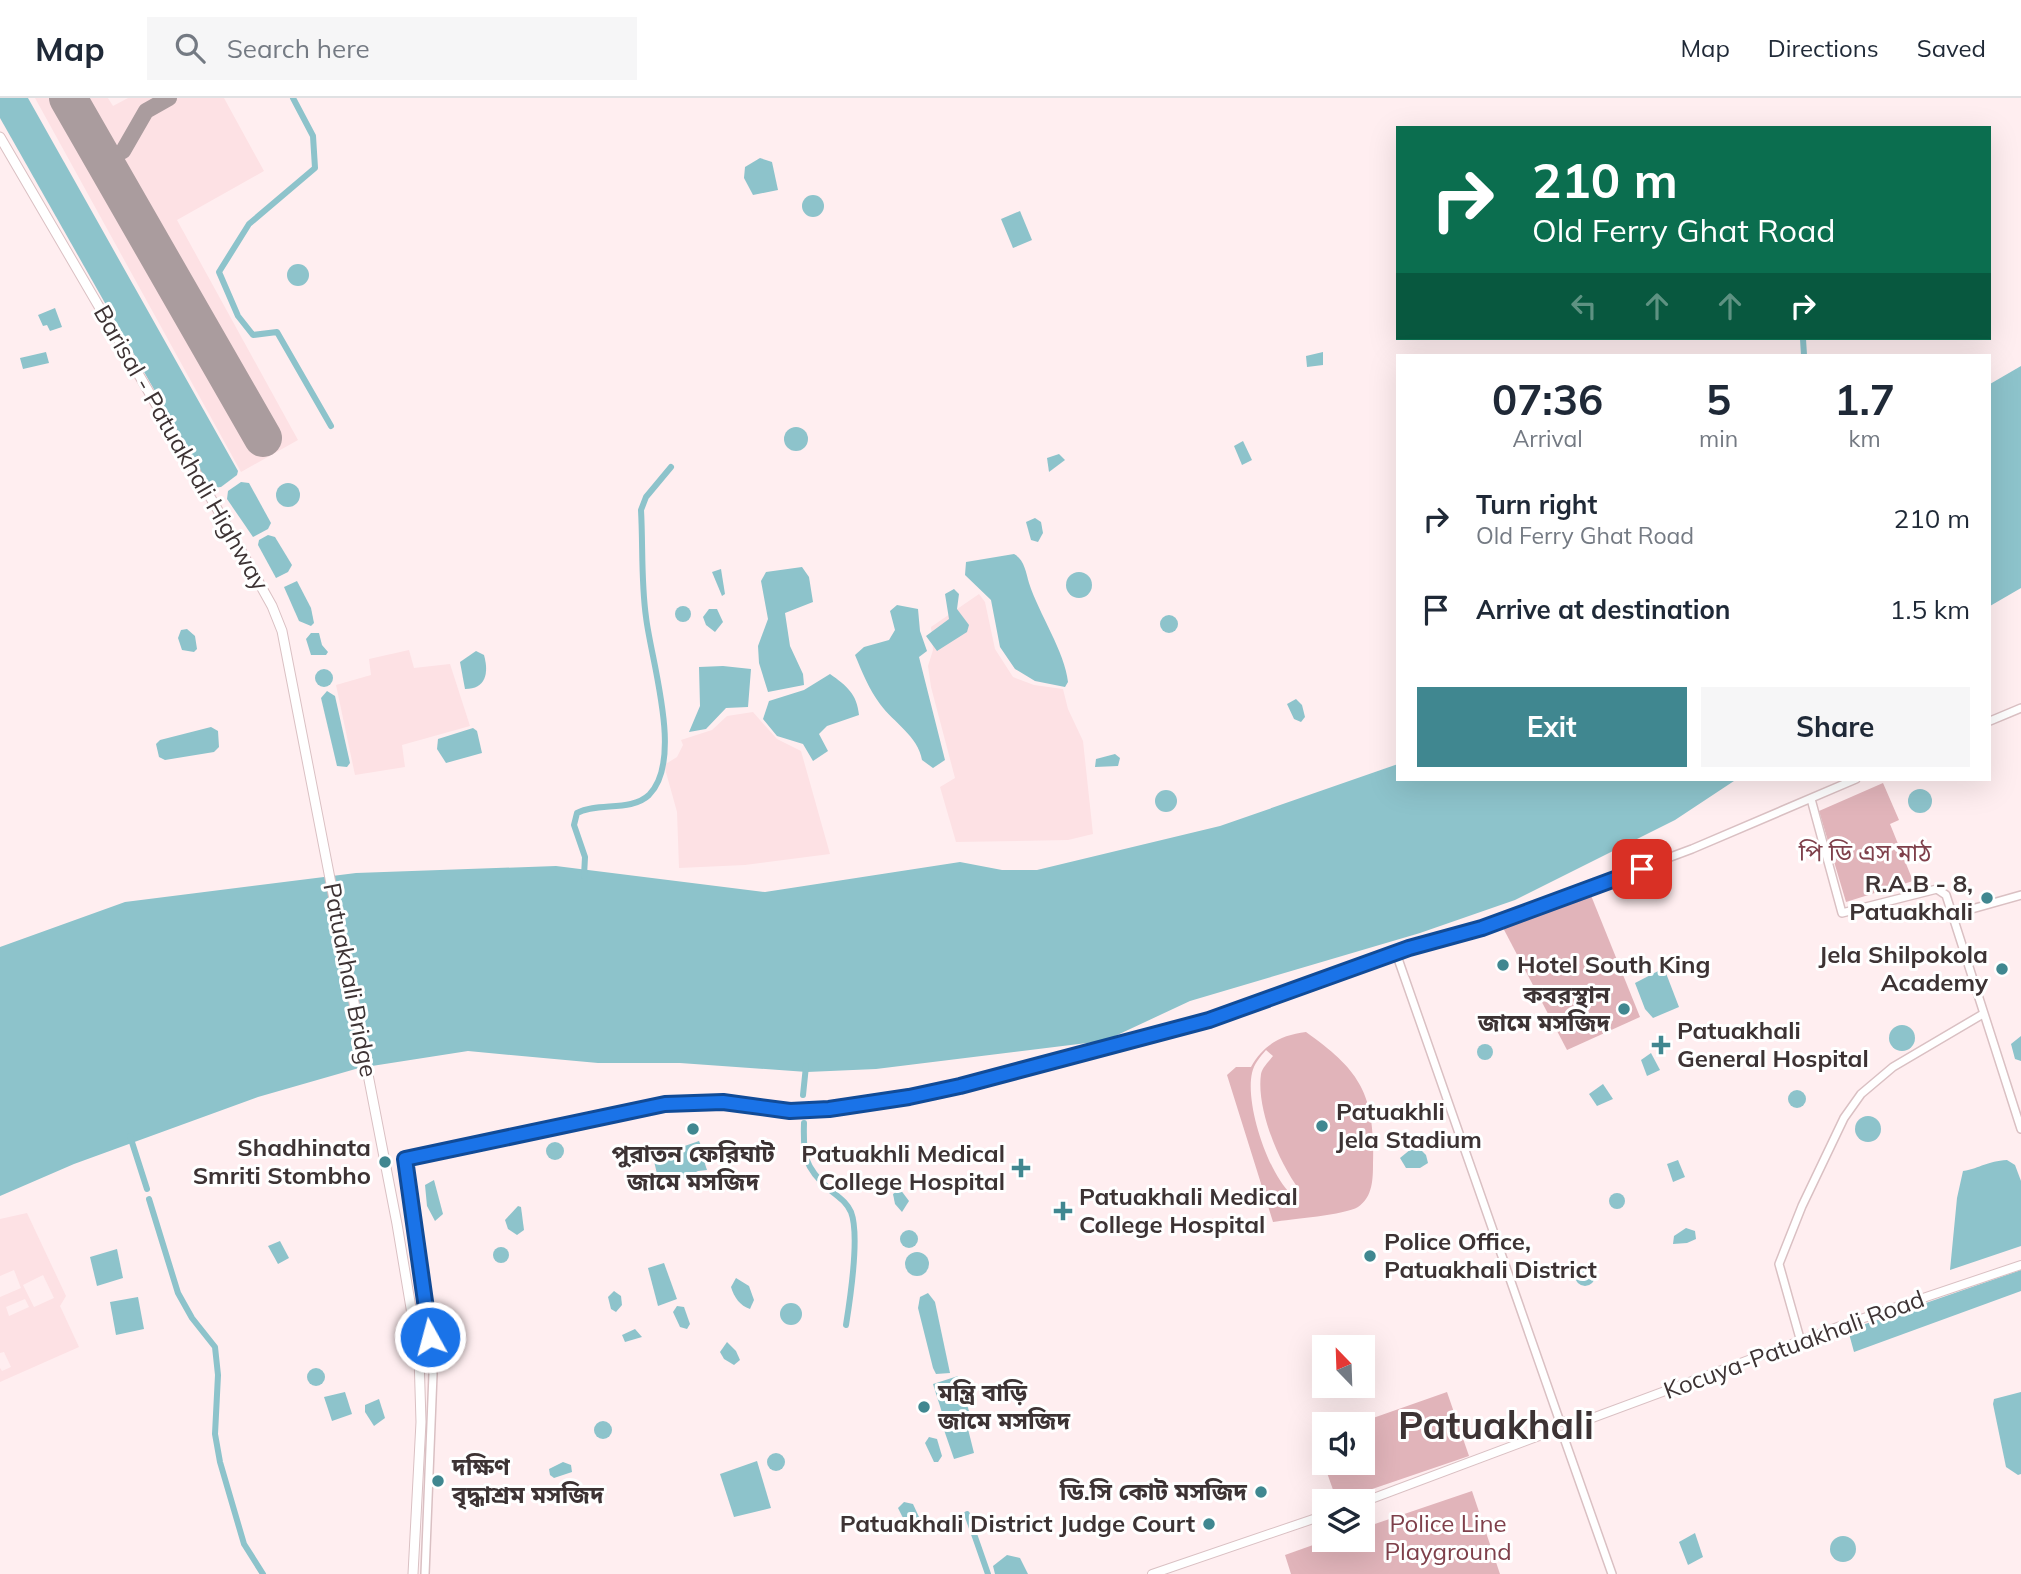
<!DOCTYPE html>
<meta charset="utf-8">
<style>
body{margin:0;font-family:Mulish,"Noto Sans Bengali",sans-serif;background:#f6f6f7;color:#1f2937;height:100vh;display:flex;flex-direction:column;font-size:26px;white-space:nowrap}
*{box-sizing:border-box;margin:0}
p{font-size:23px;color:#747a83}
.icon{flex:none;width:38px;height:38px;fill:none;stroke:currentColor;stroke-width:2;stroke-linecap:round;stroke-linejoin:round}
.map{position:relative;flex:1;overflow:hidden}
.side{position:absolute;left:1396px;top:256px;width:595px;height:427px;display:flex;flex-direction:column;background:#fff;border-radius:0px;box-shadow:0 7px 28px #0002}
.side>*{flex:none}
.guide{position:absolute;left:1396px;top:28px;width:595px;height:214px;border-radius:0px;box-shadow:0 7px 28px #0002;background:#0b6e4f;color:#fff;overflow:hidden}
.needle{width:46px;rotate:337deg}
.fabs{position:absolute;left:1312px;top:1237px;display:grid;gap:14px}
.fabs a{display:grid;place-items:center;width:63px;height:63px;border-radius:0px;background:#fff;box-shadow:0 7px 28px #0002;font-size:35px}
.pin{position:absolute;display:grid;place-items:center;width:60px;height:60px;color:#fff;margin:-30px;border-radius:14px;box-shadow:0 4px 10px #0006}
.me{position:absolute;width:77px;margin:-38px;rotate:353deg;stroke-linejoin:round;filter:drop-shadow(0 0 5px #0008)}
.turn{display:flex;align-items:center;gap:24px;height:147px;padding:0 21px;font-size:32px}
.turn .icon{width:91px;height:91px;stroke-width:2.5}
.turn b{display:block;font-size:49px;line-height:60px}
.lanes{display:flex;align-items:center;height:66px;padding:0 21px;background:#0003;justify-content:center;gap:35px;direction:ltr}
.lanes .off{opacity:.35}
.eta{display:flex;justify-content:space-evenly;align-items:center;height:119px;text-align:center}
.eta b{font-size:42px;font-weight:700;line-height:49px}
.button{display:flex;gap:14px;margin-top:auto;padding:14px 21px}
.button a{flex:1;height:80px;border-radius:0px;background:#408790;color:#fff;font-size:28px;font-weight:700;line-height:80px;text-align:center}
.button a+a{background:#f6f6f7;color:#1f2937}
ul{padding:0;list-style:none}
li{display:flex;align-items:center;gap:21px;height:91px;padding:0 21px}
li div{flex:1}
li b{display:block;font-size:26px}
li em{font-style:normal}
header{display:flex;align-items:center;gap:42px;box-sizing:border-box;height:98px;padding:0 35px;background:#fff;border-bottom:2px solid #e0e1e3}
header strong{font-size:33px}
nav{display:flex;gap:38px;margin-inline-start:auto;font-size:24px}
.search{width:490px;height:63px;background:#f6f6f7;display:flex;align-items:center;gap:18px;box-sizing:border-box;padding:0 24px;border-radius:0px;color:#747a83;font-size:26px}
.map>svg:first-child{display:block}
.built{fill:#fde1e4;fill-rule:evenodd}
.green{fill:#e1b4ba;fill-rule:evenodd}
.water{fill:#8dc3cb}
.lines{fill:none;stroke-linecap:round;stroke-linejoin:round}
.canal{stroke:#8dc3cb;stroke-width:6}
.taxiway{stroke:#aa9c9e;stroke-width:16}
.runway{stroke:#aa9c9e;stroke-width:38}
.tertiary-casing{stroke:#dac0c3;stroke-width:10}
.secondary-casing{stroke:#dac0c3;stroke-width:10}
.trunk-casing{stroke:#dac0c3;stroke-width:11}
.tertiary{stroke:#fff;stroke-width:7}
.secondary{stroke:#fff;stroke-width:8}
.trunk{stroke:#fff;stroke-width:9}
.route-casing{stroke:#114b97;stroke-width:18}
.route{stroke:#1a73e8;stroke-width:12}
.poi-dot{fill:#408790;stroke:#fff;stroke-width:2.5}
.labels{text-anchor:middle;stroke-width:6;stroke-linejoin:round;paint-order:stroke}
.street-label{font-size:24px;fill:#3d3334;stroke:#fff}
.park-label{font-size:24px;fill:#7f404b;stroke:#fff}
.poi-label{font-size:24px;font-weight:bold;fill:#3d3334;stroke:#fff;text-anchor:end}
.town-label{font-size:38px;font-weight:bold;fill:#3d3334;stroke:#fff}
</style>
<header>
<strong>Map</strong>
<div class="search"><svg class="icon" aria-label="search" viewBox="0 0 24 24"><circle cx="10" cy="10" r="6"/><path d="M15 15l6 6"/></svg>Search here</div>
<nav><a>Map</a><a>Directions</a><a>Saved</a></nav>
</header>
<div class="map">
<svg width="2021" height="1476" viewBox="0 0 2021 1476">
<rect width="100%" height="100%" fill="#ffeef0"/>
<g class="built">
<path d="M35,0H108L113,8L128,0H224L264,73L177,122L298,342L241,374Z"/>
<path d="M979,496L985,504L995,551L1013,579L1034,587L1063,591L1068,611L1083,643L1093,736L1068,742L956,744L940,689L955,680L931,589L928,568L933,552L931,529Z"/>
<path d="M409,552L414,570L450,566L470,628L402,647L405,669L355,677L336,587L371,577L369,561Z"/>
<path d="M753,614L777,641L801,653L830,756L745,767L679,770L677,714L664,667L677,659L683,647L681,642L712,632L727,618Z"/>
<path d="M27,1115L66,1198L60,1208L79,1249L0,1284V1270L2,1273L11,1269L4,1254L0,1255V1199L21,1190L14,1172L0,1178V1121ZM43,1177L54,1200L34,1209L23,1187ZM25,1201L29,1209L9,1218L6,1209Z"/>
</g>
<g class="green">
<path d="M1883,685L1899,722L1890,726L1913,783L1846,804L1819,713Z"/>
<path d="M1590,795L1640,919L1567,952L1501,826Z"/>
<path d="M1306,934C1361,973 1375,997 1373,1065C1373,1080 1373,1099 1358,1109C1345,1117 1291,1121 1273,1124L1227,977L1236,969H1251C1263,947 1281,937 1306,934ZM1266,952L1273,958C1269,963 1262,970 1261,976C1256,1010 1279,1065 1299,1091L1291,1096C1268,1075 1245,1006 1252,975C1254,966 1260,959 1266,952Z"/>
<path d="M1447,1294L1469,1358L1337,1403L1315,1341L1325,1338V1365H1363V1326H1356Z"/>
<path d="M1472,1393L1500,1476H1291L1285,1457L1327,1442H1363V1430Z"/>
</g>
<g class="water">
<path d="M0,0H28L238,373L237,377L221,389L212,390L198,369L0,20Z"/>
<path d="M760,60L772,64L778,92L753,97L744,80L745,69Z"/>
<circle cx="813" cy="108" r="11"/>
<path d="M1020,113L1032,142L1013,150L1001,121Z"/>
<circle cx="298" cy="177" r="11"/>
<path d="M55,210L62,229L50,233L47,227L43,228L38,217Z"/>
<path d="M46,254L49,265L23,271L20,260Z"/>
<path d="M1323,254V267L1307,269L1306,258Z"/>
<path d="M2021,268V490L1990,508V286Z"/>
<circle cx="796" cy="341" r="12"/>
<path d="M1243,343L1252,362L1242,367L1234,348Z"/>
<path d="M1059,356L1065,362L1049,374L1047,360Z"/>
<path d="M241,384L249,385L271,425L268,431L253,439L227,401L228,393Z"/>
<circle cx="288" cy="397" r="12"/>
<path d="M1035,420L1041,424L1043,435L1038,444L1031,442L1026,424Z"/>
<path d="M268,437L275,439L292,467L288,474L276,480L258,447L259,442Z"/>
<path d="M1014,456C1024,461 1026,474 1029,485C1039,516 1065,554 1068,584L1065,589L1035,583L1015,571L1000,549L991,502L965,477L966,464Z"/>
<path d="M802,469L809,479L813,504L785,515L790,548L803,576L804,587L768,594L759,565L758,548L768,521L761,483L766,474Z"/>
<path d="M721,471L725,496L722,498L712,474Z"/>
<circle cx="1079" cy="487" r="13"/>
<path d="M297,483L311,510L314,525L311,528L299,523L284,489Z"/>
<path d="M954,491L959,496L957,511L969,527L967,534L937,553L926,538L949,521L945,496Z"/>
<path d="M897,507L918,511L920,533L927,553L919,559L945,662L933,670L922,662C918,638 894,625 880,606C869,591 862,574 855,557L864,549L889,542L895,532L890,513Z"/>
<circle cx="683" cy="516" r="8"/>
<path d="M709,511H717L723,524L715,534L706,527L703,519Z"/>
<circle cx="1169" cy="526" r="9"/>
<path d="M187,531L195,538L197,551L194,554L182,552L178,540L181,532Z"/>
<path d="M311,535H319L322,547L328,554L326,557H311L306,541Z"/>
<path d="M476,553L484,557C489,575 486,591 465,591L460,564Z"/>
<path d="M723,568L751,571L748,609L726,610L706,631L689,634L700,608L699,569Z"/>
<circle cx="324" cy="580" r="9"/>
<path d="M830,576C847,588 857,596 859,617L827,628L819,636L828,653L813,663L803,646L777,638L763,621L769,603L804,592Z"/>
<path d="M327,593L335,598L350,665L347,669L337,668L321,600Z"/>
<path d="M1296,601L1302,607L1305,619L1301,624L1294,621L1287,606Z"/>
<path d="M211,629L218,633L219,649L214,654L165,662L159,659L156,646L160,642Z"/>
<path d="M473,630L477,633L482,655L446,665L437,651L438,641Z"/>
<path d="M1115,656L1120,660L1118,668L1095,669L1096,661Z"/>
<path d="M1398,666V681H1737L1675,722L1515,802L1420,835L1190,903L1113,939L1095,944L876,971L807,974L680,965H598L468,953L359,970L258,999L74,1066L0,1098V849L125,804L356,775L556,768L765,794L960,764L1002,772H1037L1220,728Z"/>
<circle cx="1920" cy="703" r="12"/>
<circle cx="1166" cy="703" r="11"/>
<path d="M1664,870L1679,909L1653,920L1645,911L1635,885Z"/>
<circle cx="1902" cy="940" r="13"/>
<path d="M2021,938V963L2015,961L2011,946Z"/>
<circle cx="1485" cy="954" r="8"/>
<path d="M1651,955L1660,972L1647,978L1641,962Z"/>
<path d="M1603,986L1613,1001L1597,1008L1589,996Z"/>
<circle cx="1797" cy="1001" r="9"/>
<circle cx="1868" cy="1031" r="13"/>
<path d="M699,1043L708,1064L705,1066L707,1072L698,1073L668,1088L658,1080L653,1059Z"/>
<circle cx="555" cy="1053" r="9"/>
<path d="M1419,1050L1426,1057L1428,1065L1420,1070H1406L1400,1060L1411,1051Z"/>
<path d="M1678,1062L1685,1079L1673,1084L1667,1066Z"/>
<path d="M2007,1062L2015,1067L2021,1083V1148L1950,1172L1957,1100L1963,1073C1981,1070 1987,1063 2007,1062Z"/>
<path d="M434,1082L443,1116L435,1123L427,1108L425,1087Z"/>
<path d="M900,1091L909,1103L902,1114L895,1106L893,1096Z"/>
<circle cx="1617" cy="1103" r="8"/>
<path d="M518,1108L521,1109L524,1132L517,1137L508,1131L505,1122Z"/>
<path d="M1686,1130L1695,1133L1696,1141L1687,1145L1673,1146L1674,1138Z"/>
<circle cx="909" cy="1141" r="9"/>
<path d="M280,1143L289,1160L278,1166L268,1148Z"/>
<circle cx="501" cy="1157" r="8"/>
<path d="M117,1151L123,1180L97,1188L90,1159Z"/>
<circle cx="917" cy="1166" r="12"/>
<path d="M664,1165L677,1201L658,1208L648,1170Z"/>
<circle cx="1585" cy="1178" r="10"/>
<path d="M2021,1172V1193L1854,1254L1848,1232Z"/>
<path d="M736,1180L749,1188L754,1202L750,1211C740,1208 734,1199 731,1189Z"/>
<path d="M614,1193L621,1198L622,1207L616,1214L611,1211L608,1199Z"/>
<path d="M928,1195L935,1204L950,1275L936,1276L933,1270L918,1210L920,1199Z"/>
<path d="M138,1199L144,1231L116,1237L110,1204Z"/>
<circle cx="791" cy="1216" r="11"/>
<path d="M677,1208L684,1209L690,1226L687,1231L680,1229L673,1214Z"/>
<path d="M635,1231L642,1239L625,1244L622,1237Z"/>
<path d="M727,1244L736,1253L740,1262L734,1267L724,1261L720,1254Z"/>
<circle cx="316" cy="1279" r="9"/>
<path d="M958,1278L969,1313L944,1321L933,1286Z"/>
<path d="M345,1294L352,1316L332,1323L324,1299Z"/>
<path d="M2021,1294V1376L2018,1377L2006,1369L1993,1306L1994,1301Z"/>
<path d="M379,1301L385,1320L374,1328L365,1314V1307Z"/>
<circle cx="603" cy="1332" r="9"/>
<path d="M966,1323L974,1355L954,1361L943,1329Z"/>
<path d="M929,1339L937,1341L942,1358L938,1364H934L925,1345Z"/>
<circle cx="776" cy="1364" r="9"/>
<path d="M757,1363L771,1410L734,1419L720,1376Z"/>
<path d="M563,1364L571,1367L572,1374L554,1380L550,1377L549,1371Z"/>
<path d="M904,1404L913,1406L919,1419L918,1427L908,1430L898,1410Z"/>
<path d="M1695,1435L1703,1459L1688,1467L1679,1444Z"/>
<circle cx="1843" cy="1451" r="13"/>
<path d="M1007,1457L1020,1460L1028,1476H995L993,1468Z"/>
</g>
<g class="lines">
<g class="canal">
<path d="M293,0L313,38L315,70L249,126L219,174L238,218L253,237L277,234L331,328"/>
<path d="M1803,241L1804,257"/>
<path d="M584,778L585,759L574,727L577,715C598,704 631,714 649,697C684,662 651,563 646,519C641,484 643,447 641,412L646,399L671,369"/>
<path d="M803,997L806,968"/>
<path d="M804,1025C803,1057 804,1069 829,1091C838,1099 846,1103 851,1114C860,1137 850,1202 846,1227"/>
<path d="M130,1038L147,1091"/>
<path d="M149,1101L178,1195L192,1220L215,1249L218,1277L215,1336L220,1364L244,1446L263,1476"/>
<path d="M967,1416L988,1476"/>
</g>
<path class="taxiway" d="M104,63L123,53L146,13L169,0"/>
<path class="runway" d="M68,0L263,340"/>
<g class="tertiary-casing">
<g id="tertiary">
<path d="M1990,623L2021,610"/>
<path d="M1811,701L1842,815L1937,791L1946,797L2021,1031"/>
<path d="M1954,816L2021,797"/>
<path d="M1396,855L1560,1324"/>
<path d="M1801,1244L1779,1166L1802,1108L1844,1020L1861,996L1893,969L1983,916"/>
<path d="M1563,1337L1612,1476"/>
<path d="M425,1476L433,1276L405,1061L665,1006L723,1004L790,1013L829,1011L960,988L1209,922L1409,850L1466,835L1692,751L1856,681"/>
</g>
</g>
<g class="secondary-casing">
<g id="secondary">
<circle cx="1561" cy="1330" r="7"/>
<path d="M1568,1329L1843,1227L2021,1167"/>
<path d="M1363,1404L1555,1332"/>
<path d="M1152,1476L1325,1417"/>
</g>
</g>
<g class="trunk-casing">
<path id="trunk" d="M0,39L230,433L272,508L282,533L397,1126L419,1258L421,1324L413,1476"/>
</g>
<use href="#tertiary" class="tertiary"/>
<use href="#secondary" class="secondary"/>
<use href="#trunk" class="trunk"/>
</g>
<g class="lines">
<g class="route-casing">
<path id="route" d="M430,1239L405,1061L665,1006L723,1004L790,1013L829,1011L909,999L960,988L1209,922L1409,850L1482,830L1642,771"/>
</g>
<use href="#route" class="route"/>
</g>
<g class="poi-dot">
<circle cx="1987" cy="800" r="7"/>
<circle cx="1503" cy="867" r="7"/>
<circle cx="2002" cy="871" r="7"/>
<circle cx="1624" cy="911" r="7"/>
<path d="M1657.5 936.5h7v7h7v7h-7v7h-7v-7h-7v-7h7z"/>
<circle cx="1322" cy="1028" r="7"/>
<circle cx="693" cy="1031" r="7"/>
<circle cx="385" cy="1064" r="7"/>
<path d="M1017.5 1059.5h7v7h7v7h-7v7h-7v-7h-7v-7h7z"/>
<path d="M1059.5 1102.5h7v7h7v7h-7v7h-7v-7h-7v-7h7z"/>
<circle cx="1370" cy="1158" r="7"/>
<circle cx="924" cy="1309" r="7"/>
<circle cx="438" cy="1383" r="7"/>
<circle cx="1261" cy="1394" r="7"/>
<circle cx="1209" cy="1426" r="7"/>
</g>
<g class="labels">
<g class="street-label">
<text transform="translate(181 350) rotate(60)" y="8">Barisal - Patuakhali Highway</text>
<text transform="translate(350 882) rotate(79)" y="8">Patuakhali Bridge</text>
<text transform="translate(1794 1247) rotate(-20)" y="8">Kocuya-Patuakhali Road</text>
</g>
<g class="park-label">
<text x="1865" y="763">পি ডি এস মাঠ</text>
<text x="1448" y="1434">Police Line<tspan x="1448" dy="28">Playground</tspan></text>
</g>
<g class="poi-label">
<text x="1973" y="794">R.A.B - 8,<tspan x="1973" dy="28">Patuakhali</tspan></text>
<text x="1988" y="865">Jela Shilpokola<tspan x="1988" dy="28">Academy</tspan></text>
<text x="1517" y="875" text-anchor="start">Hotel South King</text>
<text x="1610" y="905">কবরস্থান<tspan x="1610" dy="28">জামে মসজিদ</tspan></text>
<text x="1677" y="941" text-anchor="start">Patuakhali<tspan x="1677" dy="28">General Hospital</tspan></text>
<text x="1336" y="1022" text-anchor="start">Patuakhli<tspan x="1336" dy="28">Jela Stadium</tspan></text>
<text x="371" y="1058">Shadhinata<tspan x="371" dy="28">Smriti Stombho</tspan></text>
<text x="693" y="1064" text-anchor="middle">পুরাতন ফেরিঘাট<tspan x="693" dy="28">জামে মসজিদ</tspan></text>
<text x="1005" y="1064">Patuakhli Medical<tspan x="1005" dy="28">College Hospital</tspan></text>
<text x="1079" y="1107" text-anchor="start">Patuakhali Medical<tspan x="1079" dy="28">College Hospital</tspan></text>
<text x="1384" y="1152" text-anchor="start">Police Office,<tspan x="1384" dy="28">Patuakhali District</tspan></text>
<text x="938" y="1303" text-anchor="start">মন্ত্রি বাড়ি<tspan x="938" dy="28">জামে মসজিদ</tspan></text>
<text x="452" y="1377" text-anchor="start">দক্ষিণ<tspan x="452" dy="28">বৃদ্ধাশ্রম মসজিদ</tspan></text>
<text x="1247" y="1402">ডি.সি কোট মসজিদ</text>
<text x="1195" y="1434">Patuakhali District Judge Court</text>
</g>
<g class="town-label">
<text x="1496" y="1341">Patuakhali</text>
</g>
</g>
</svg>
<div class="fabs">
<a><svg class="needle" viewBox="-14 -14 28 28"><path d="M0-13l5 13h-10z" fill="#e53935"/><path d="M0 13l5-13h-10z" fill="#747a83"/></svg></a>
<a><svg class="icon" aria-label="sound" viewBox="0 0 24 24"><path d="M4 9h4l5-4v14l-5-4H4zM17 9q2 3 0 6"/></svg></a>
<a><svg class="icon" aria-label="layers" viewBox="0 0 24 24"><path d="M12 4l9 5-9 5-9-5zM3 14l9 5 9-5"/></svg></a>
</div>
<div class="pin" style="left:1642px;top:771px;background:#d93025"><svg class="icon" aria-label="arrive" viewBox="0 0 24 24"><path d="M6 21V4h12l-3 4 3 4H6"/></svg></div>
<svg class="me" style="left:430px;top:1239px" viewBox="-20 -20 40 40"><circle r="17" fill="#1a73e8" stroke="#fff" stroke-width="3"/><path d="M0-11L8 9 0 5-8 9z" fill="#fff"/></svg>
<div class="guide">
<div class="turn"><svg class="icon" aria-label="right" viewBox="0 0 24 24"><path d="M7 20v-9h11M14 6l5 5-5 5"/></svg><div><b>210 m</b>Old Ferry Ghat Road</div></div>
<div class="lanes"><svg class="icon off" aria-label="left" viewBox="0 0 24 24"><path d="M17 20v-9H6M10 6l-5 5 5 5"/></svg><svg class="icon off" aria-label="ahead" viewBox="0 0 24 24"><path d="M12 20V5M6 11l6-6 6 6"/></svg><svg class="icon off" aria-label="ahead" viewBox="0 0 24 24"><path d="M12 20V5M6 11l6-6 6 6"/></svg><svg class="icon" aria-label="right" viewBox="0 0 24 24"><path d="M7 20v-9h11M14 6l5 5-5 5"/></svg></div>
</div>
<section class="side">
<div class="eta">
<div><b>07:36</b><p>Arrival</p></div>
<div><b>5</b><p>min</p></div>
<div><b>1.7</b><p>km</p></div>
</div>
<ul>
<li><svg class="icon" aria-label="right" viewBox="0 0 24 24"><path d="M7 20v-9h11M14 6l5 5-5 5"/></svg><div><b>Turn right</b><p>Old Ferry Ghat Road</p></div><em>210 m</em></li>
<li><svg class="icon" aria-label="arrive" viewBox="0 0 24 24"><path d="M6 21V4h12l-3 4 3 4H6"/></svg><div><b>Arrive at destination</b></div><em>1.5 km</em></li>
</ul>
<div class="button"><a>Exit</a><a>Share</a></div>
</section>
</div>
